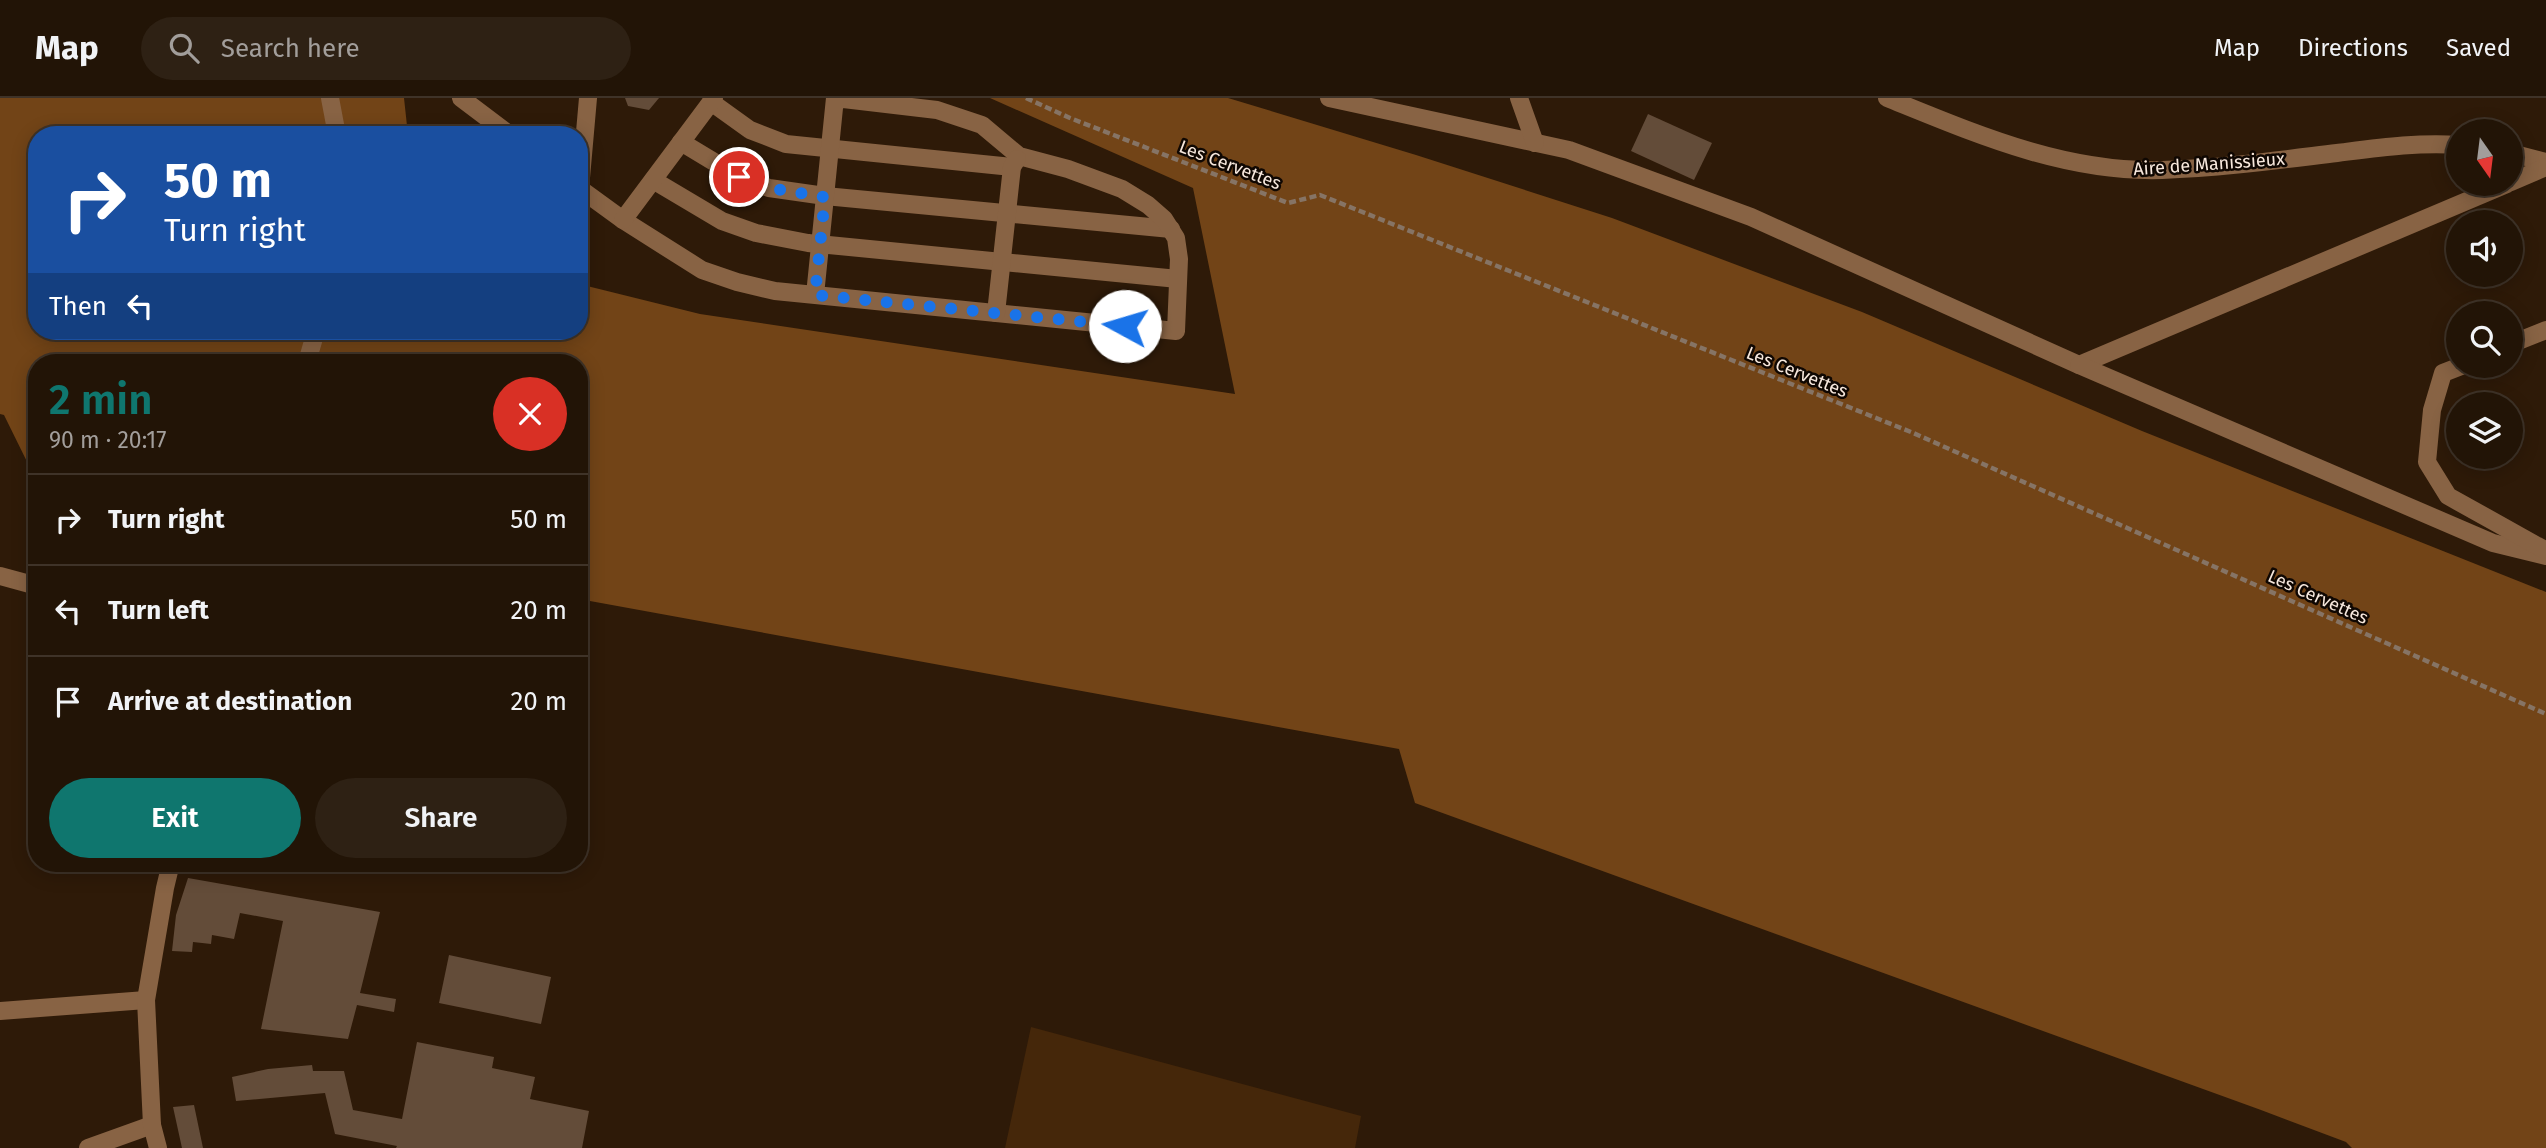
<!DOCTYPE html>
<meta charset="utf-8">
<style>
body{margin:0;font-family:"Fira Sans",sans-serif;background:#2e2114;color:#f1f3f6;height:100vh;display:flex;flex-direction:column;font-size:26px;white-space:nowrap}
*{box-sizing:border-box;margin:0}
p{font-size:23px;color:#a29e9b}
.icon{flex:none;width:38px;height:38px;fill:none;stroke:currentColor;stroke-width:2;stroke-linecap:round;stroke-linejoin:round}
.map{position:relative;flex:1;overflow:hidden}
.side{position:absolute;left:28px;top:256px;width:560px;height:518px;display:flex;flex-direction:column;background:#221406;border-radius:28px;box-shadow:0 4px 18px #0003,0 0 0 2px #3f3328}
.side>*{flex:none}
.top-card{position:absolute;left:28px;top:28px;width:560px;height:214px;border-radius:28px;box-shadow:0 4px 18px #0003,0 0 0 2px #3f3328;background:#1a4fa0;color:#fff;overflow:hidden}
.needle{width:46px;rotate:166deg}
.buttons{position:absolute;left:2446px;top:21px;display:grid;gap:14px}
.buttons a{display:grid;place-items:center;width:77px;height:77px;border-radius:50%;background:#221406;box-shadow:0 4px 18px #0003,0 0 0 2px #3f3328;font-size:35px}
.pin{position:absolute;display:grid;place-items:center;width:60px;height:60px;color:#fff;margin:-30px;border:4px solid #fff;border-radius:50%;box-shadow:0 2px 7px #0007}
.me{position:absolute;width:77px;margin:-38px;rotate:276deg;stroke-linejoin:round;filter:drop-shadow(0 0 5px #0008)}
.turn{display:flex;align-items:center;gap:24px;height:147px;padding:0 21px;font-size:32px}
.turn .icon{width:91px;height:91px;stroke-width:2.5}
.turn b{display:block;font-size:49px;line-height:60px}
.then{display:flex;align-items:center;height:66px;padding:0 21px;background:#0003;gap:14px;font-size:26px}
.round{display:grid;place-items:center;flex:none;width:74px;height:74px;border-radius:37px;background:#2e2114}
.summary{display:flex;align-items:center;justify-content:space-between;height:119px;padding:0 21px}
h1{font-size:42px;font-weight:600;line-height:52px;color:#0f766e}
.primary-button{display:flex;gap:14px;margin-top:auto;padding:14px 21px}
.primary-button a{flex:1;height:80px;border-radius:42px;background:#0f766e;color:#fff;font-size:28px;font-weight:600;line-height:80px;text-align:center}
.primary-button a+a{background:#2e2114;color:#f1f3f6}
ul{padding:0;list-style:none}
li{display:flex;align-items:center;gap:21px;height:91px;padding:0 21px;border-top:2px solid #3f3328}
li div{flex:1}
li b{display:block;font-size:26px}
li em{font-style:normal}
header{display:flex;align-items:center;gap:42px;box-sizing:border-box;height:98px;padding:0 35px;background:#221406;border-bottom:2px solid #3f3328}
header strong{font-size:33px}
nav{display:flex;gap:38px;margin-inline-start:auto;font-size:24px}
.search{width:490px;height:63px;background:#2e2114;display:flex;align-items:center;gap:18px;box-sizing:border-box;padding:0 24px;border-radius:38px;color:#a29e9b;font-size:26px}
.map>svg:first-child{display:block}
.green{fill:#45270a}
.forest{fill:#724417}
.building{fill:#634c39}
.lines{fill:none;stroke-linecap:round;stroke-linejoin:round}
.path{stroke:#867465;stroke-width:4.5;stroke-dasharray:7 3.5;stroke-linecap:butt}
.minor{stroke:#886344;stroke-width:18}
.route{stroke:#1a73e8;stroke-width:12;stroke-dasharray:0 21.6}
.labels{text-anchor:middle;stroke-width:5;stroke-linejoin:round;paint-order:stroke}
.street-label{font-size:18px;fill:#f7e8dd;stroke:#0f0702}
</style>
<header>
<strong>Map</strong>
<div class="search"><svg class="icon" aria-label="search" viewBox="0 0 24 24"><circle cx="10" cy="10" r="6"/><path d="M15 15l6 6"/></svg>Search here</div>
<nav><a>Map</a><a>Directions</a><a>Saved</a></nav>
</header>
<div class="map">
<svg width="2546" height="1050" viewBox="0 0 2546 1050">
<rect width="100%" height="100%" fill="#2e1a08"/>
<path class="green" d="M1031,929L1361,1018L1355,1050H1005Z"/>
<path class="forest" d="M0,0H404L408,37H37V233H579V186L700,216L1235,296L1193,90L990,0H1228L1416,57L1612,120L1862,214L2142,333L2546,494V1050H2352L2346,1044L2261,1012L1415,705L1399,651L579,501V264H37V384L4,317L0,316Z"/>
<g class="building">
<path d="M625,0H659L649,12L628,8Z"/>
<path d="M1648,16L1712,45L1694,82L1631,53Z"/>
<path d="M188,780L380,814L360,895L396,901L394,914L357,907L348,941L261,931L283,823L240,815L234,841L212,837L211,846L193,844L192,854L172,853L176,817Z"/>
<path d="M449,857L551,879L541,926L439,905Z"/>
<path d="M417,944L494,959L492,970L535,979L530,1001L589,1013L582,1050H396L397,1048L335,1036L325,995L236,1003L232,979L268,971L312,967L313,973H344L353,1012L402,1021Z"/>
<path d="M194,1007L203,1050H182L173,1009Z"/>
</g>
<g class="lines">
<path class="path" d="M1026,0L1070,20L1288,105L1320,97L1911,334L2546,616"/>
<g class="minor">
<path d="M330,0L337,37"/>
<path d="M461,0L510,37"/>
<path d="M1329,0L1569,52L1751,119L2079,267L2507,86"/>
<path d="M1519,0L1535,45"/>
<path d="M1887,0C1976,36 2065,75 2162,72C2221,70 2279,62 2337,55C2377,50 2418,44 2459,47"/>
<path d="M711,4L750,32L786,46L1012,69"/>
<path d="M681,44L739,79L769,90L825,98L1171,131"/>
<path d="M2511,55L2546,64"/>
<path d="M653,82L722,123L756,135L808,145L1178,181"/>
<path d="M2511,84L2546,69"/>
<path d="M579,90L623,122L702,172L737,184L775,193L1176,233L1179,161L1176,140L1164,121L1148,107L1122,91L1068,71L1019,58L982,27L937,12L835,0L815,197"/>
<path d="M580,91L588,0"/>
<path d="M623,122L714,0"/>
<path d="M996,215L1012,69L1017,61"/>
<path d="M2511,246L2546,232"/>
<path d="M307,264L316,233"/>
<path d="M2079,267L2493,445L2546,458"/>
<path d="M2461,268L2443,275L2432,312L2427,364L2448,398L2543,451"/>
<path d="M0,478L37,488"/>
<path d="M0,913L146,902"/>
<path d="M88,1050L152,1027"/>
<path d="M158,1050L152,1027L146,902L165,790L171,765"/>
</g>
</g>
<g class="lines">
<path class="route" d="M739,79L769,90L825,99L815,197L1125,228"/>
</g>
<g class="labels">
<g class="street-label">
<text transform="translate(2209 66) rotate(-4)" y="6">Aire de Manissieux</text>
<text transform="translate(1230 67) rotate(21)" y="6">Les Cervettes</text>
<text transform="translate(1797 274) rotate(22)" y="6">Les Cervettes</text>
<text transform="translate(2318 499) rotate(24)" y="6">Les Cervettes</text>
</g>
</g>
</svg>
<div class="buttons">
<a><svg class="needle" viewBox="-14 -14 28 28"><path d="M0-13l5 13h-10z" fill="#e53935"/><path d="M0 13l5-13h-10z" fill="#a29e9b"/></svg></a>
<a><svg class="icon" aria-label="sound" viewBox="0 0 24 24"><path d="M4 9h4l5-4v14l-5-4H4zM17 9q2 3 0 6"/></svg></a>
<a><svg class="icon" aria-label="search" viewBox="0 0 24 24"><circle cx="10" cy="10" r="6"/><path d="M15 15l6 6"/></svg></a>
<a><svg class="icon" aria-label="layers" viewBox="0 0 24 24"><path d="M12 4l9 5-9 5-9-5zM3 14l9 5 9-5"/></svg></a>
</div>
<div class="pin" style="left:739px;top:79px;background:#d93025"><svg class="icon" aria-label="arrive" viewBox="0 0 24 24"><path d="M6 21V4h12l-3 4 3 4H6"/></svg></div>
<svg class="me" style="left:1125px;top:228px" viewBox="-20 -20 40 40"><circle r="19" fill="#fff"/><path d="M0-13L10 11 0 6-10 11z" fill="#1a73e8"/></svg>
<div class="top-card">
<div class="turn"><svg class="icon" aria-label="right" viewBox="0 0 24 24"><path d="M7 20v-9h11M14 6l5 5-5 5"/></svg><div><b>50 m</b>Turn right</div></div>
<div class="then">Then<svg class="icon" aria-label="left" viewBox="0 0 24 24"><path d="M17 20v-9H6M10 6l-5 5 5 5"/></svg></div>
</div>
<section class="side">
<div class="summary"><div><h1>2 min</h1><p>90 m · 20:17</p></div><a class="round" style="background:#d93025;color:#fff"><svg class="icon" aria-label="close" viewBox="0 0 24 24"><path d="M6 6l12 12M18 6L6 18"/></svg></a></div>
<ul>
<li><svg class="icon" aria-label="right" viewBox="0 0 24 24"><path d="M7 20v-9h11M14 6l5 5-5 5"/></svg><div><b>Turn right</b></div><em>50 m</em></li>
<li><svg class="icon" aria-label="left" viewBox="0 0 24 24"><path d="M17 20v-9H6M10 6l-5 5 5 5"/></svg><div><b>Turn left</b></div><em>20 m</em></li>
<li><svg class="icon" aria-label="arrive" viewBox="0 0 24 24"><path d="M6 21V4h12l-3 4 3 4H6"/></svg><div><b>Arrive at destination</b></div><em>20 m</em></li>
</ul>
<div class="primary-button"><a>Exit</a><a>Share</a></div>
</section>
</div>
